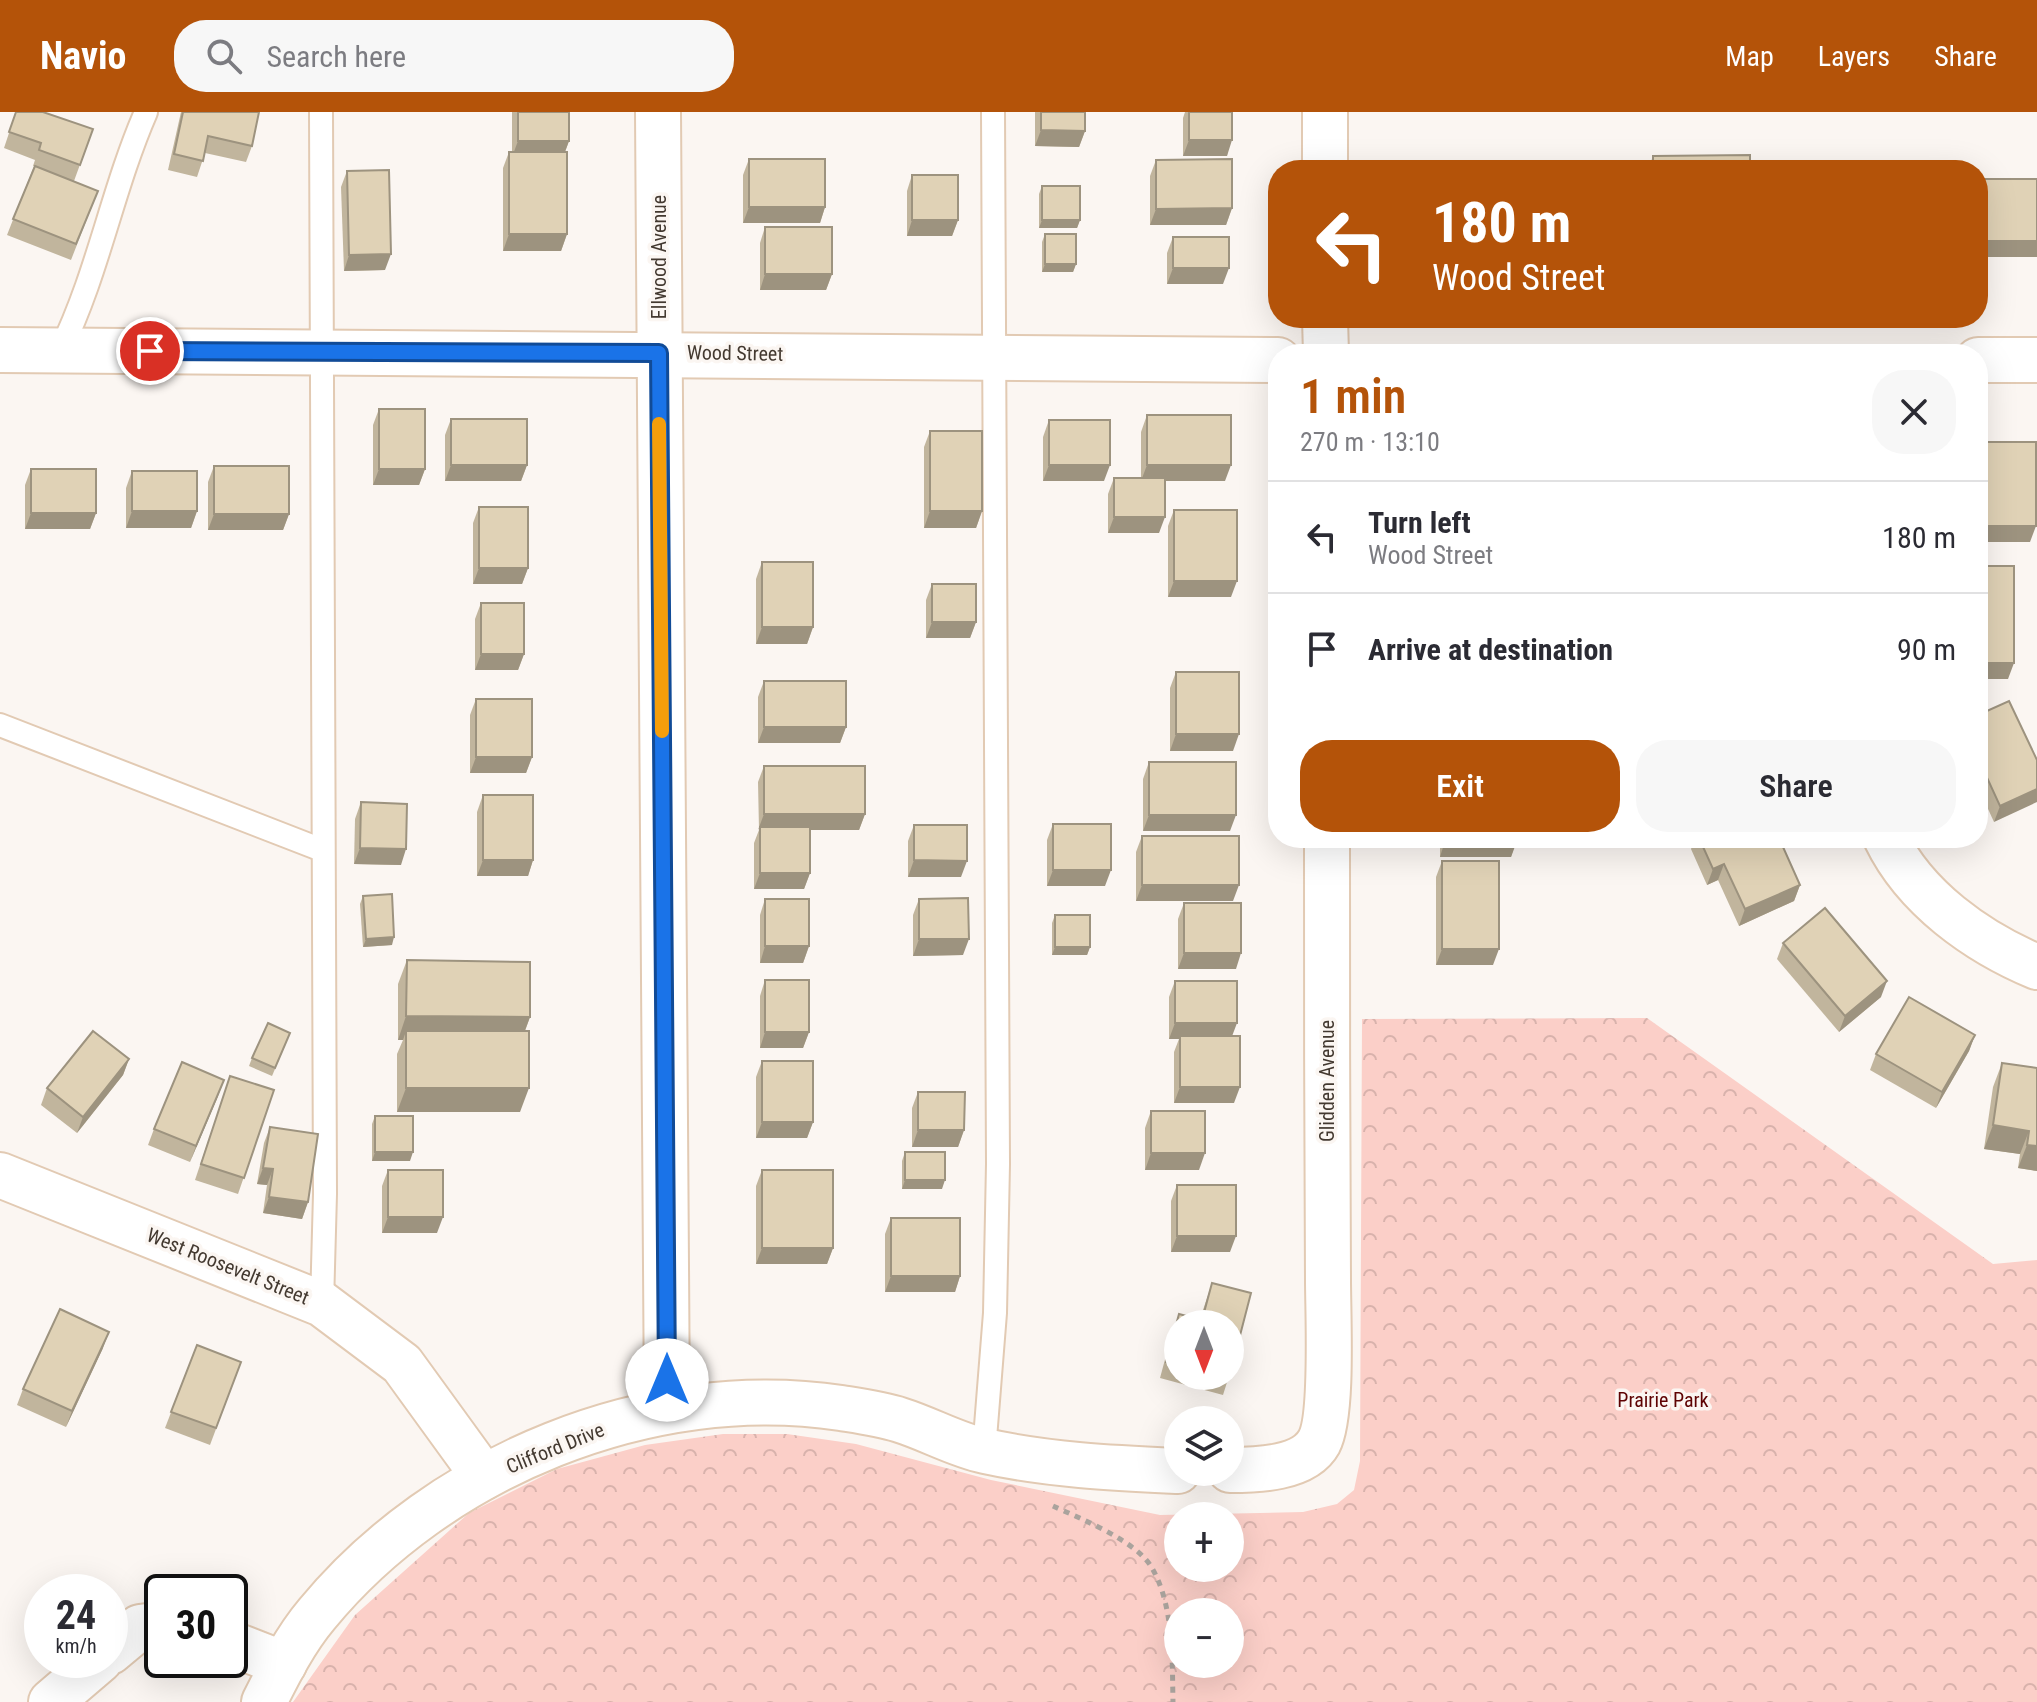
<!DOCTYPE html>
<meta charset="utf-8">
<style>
body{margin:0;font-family:"Roboto Condensed",sans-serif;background:#f7f7f7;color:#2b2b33;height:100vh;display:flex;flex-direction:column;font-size:30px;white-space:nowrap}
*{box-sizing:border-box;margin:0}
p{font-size:26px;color:#7c7c81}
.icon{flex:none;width:44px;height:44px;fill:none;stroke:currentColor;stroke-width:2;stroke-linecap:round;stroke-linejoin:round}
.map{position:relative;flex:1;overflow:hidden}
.panel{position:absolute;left:1268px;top:232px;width:720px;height:504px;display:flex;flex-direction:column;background:#fff;border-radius:32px;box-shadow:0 8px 32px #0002}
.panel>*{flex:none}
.hud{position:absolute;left:1268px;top:48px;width:720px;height:168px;border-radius:32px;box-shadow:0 8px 32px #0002;background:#b45309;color:#fff;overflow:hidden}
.needle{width:52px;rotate:180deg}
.controls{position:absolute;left:1164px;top:1198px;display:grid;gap:16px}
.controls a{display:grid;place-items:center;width:80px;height:80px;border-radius:50%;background:#fff;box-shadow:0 8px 32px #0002;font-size:40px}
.speed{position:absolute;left:24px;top:1462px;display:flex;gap:16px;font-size:40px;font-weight:700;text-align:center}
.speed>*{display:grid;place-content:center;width:104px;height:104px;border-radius:50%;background:#fff;box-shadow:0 8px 32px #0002;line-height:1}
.speed small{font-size:20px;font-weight:400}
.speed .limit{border:4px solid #111;border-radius:12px;background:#fff;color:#111}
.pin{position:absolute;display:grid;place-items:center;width:68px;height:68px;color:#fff;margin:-34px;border:4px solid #fff;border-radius:50%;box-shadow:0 2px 8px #0007}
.me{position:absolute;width:88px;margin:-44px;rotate:0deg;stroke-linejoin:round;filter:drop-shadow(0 0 6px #0008)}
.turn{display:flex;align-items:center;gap:28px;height:168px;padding:0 32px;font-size:36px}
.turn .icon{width:104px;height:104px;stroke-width:2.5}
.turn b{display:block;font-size:56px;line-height:68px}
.round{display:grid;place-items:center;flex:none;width:84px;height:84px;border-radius:32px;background:#f7f7f7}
.overview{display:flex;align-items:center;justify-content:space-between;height:136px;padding:0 32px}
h1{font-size:48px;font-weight:600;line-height:60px;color:#b45309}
.button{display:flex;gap:16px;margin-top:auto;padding:16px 32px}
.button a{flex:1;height:92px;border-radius:32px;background:#b45309;color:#fff;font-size:32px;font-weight:600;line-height:92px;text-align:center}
.button a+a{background:#f7f7f7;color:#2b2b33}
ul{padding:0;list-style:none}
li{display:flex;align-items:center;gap:24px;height:112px;padding:0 32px;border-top:2px solid #e1e1e2}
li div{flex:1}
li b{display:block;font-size:30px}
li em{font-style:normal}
header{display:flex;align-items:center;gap:48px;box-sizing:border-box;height:112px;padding:0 40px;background:#b45309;color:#fff}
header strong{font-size:38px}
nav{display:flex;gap:44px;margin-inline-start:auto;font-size:28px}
.search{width:560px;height:72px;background:#f7f7f7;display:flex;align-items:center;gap:20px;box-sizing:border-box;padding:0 28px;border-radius:32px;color:#7c7c81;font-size:30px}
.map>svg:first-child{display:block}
.park{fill:url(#park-crowns);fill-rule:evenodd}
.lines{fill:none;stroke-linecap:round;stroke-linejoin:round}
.service-casing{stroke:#e2cab3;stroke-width:26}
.minor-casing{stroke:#e2cab3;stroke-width:48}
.path{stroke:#aaa39d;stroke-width:5;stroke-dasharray:6 6;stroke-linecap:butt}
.service{stroke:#fff;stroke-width:22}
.minor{stroke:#fff;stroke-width:44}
.wall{fill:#c1b59d}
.shaded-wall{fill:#9d937f}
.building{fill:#e0d2b6;stroke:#9d937f;stroke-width:2}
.route-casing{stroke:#114b97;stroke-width:20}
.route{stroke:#1a73e8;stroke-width:14}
.slow{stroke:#f59e0b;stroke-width:14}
.labels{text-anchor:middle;stroke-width:7;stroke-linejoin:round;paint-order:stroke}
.street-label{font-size:20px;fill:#433930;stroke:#fbf6f2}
.park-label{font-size:20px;fill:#5e0303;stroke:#fbf6f2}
</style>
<header>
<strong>Navio</strong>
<div class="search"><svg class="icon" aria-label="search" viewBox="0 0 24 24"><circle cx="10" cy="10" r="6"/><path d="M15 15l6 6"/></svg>Search here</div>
<nav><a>Map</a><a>Layers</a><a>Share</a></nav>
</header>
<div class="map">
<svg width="2037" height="1590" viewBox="0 0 2037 1590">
<defs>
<pattern id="park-crowns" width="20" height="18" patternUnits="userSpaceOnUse" patternTransform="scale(2)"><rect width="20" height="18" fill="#fbcfc8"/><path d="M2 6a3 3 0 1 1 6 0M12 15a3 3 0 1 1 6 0" fill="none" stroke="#d8b2ac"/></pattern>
</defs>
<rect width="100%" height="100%" fill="#fbf6f2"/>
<path class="park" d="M1647,906L1993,1152L2037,1148V1590H293L355,1503L469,1401L557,1357L645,1333L723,1322H787L856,1332L991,1368L1160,1403L1303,1400L1337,1392L1354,1378L1360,1349L1362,907ZM1178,1404H1230V1456H1178ZM1178,1500H1230V1552H1178Z"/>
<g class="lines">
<g class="service-casing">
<g id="service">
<path d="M321,0L325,1082L322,1192"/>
<path d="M60,239C98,162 112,78 146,0"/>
<path d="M0,613L322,738"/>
<path d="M984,1339L995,1201L998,1052L993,0"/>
</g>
</g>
<g class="minor-casing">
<g id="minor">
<path d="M658,0L667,1298"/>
<path d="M1325,0V58"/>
<path d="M1325,206L1326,242"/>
<path d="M0,238L1278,248"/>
<path d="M1978,248H2037"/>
<path d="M1886,726C1915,786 1977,830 2037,855"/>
<path d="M0,1063L322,1192L402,1252L484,1365"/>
<path d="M1230,1358C1257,1358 1304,1357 1319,1330C1333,1304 1328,1203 1328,1168C1327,1021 1327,873 1327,726"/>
<path d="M230,1531L284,1552"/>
<path d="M110,1540L140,1515L162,1512"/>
<path d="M51,1590L100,1548"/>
<path d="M264,1590C279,1560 295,1528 317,1502C439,1354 650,1267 841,1296C860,1299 882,1302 900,1308C929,1317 956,1333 985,1339C1048,1353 1114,1356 1178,1359"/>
</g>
</g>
<path class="path" d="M1053,1394C1081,1407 1137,1429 1152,1456C1174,1494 1172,1548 1173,1590"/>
<use href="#service" class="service"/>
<use href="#minor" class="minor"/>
</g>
<g class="wall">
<path d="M16,0L93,17L74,69L98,79L71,148L7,123L34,54H33L35,48L4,36Z"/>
<path d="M181,0H259L252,34L246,50L205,41L197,65L168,58Z"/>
<path d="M512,0H569V29L565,40L567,122L561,139H503V56L509,40H512Z"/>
<path d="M1035,0H1085V19L1079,35L1035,34Z"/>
<path d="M1185,0H1232L1227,44H1183V6Z"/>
<path d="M1653,44L1750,58H1648Z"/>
<path d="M749,47L825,95L820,111H743V63Z"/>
<path d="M1156,48L1232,96L1226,113H1150V64Z"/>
<path d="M347,59L385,158L344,159L341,75Z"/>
<path d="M912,63L958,108L952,124H907V79Z"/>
<path d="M1984,67L2037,145H1978V83Z"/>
<path d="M1042,74L1080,108L1077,116H1039V82Z"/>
<path d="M765,115L832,162L826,178H760V131Z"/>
<path d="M1045,122L1076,152L1073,160H1042V130Z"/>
<path d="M1173,125L1223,172H1167V141Z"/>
<path d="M379,297L425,357L419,373H373V313Z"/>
<path d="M1147,303L1225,369H1165L1159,421H1108V382L1114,366H1141V320Z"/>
<path d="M451,307L527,353L521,369H445V323Z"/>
<path d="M1049,308L1104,369H1043V325Z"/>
<path d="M930,319L982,399L976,416H924V335Z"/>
<path d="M214,354L289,402L283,418H208V370Z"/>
<path d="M31,357L96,401L90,417H25V373Z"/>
<path d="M132,359L197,399L191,416H126V376Z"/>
<path d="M479,395L528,456L522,472H473V411Z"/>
<path d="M1174,398L1231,485H1168V414Z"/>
<path d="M762,450L813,515L807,532H756V467Z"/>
<path d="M932,472L976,510L970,526H926V488Z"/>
<path d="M481,491L524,542L518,558H475V507Z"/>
<path d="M1176,560L1233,639H1170V576Z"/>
<path d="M764,569L846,615L840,631H758V585Z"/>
<path d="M476,587L532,645L526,661H470V603Z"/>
<path d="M1978,603L2037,648L1994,710L1978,675Z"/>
<path d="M1149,650L1230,719H1143V667Z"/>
<path d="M764,654L865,702L859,718H810V761L804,777H754V731L759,718L758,670Z"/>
<path d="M483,683L533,748L528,764H477V700Z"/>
<path d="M361,690L401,753L354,752L355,707Z"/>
<path d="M1053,712L1105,774H1047V728Z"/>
<path d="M914,713L961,765H908V729Z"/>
<path d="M1142,724L1233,789H1136V740Z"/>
<path d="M1440,726H1517L1511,745H1440Z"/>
<path d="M1695,726H1779L1800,773L1794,789L1739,814L1718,768L1707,773L1691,737Z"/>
<path d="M1442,749L1493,853H1436V765Z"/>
<path d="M363,784L392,833L363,835L360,792Z"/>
<path d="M765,787L809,834L803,851H760V803Z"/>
<path d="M919,787L963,843L913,844V803Z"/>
<path d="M1184,791L1236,857H1178V807Z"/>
<path d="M1055,803L1090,835L1087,843H1052V811Z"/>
<path d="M1783,831L1881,885L1839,920L1777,847Z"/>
<path d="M407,848L530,905L525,919L520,1000H397V942L403,928H398V872Z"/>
<path d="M765,868L809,920L803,936H760V884Z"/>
<path d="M1175,869L1233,924L1234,991H1174V940L1179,927H1169V885Z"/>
<path d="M1975,923L1969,939L1936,996L1870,958L1876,942Z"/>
<path d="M287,929L272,964L249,954L252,946Z"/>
<path d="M129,947L123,963L77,1021L41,993L47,976Z"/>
<path d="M762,949L813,1010L807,1026H756V965Z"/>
<path d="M2002,951L2037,956V1059L2018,1056L2020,1042L1984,1037L1993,975Z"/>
<path d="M230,964L274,978L238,1082L195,1068Z"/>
<path d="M918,980L964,1018L958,1035H912V996Z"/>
<path d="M218,984L190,1050L148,1033L154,1017Z"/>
<path d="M1151,999L1199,1058H1145V1016Z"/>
<path d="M375,1004L410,1049H372V1012Z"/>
<path d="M270,1015L308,1090L302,1107L263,1101L267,1073L257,1072L264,1031Z"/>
<path d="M905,1040L942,1077H902V1049Z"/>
<path d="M388,1058L437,1121H382V1074Z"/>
<path d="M762,1058L833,1136L827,1152H756V1074Z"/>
<path d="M1177,1073L1230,1140H1171V1089Z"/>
<path d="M891,1106L960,1164L955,1180H885V1122Z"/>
<path d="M1212,1171L1230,1262L1178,1212V1264H1229L1223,1283L1160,1266L1173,1218L1179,1202L1200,1207Z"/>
<path d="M197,1233L241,1250L210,1333L165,1316Z"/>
<path d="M103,1236L66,1315L17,1293L23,1277Z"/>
</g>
<g class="shaded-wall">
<path d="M1041,18L1085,19L1079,35L1035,34Z"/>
<path d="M1189,28H1232L1227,44H1183Z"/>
<path d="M518,29H569L563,45H512Z"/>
<path d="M749,95H825L820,111H743Z"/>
<path d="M1232,96L1226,113H1150L1156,97Z"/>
<path d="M912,108H958L952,124H907Z"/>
<path d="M1042,108H1080L1077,116H1039Z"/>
<path d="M509,122H567L561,139H503Z"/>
<path d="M1984,129H2037V145H1978Z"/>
<path d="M391,142L385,158L344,159L349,143Z"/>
<path d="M1045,152H1076L1073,160H1042Z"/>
<path d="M1173,156H1229L1223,172H1167Z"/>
<path d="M765,162H832L826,178H760Z"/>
<path d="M451,353H527L521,369H445Z"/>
<path d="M1049,353H1110L1104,369H1043Z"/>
<path d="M1147,353H1231L1225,369H1141Z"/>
<path d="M379,357H425L419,373H373Z"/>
<path d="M132,399H197L191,416H126Z"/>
<path d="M930,399H982L976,416H924Z"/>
<path d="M31,401H96L90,417H25Z"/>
<path d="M214,402H289L283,418H208Z"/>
<path d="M1114,405H1165L1159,421H1108Z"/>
<path d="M1978,414H2036L2030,430H1978Z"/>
<path d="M479,456H528L522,472H473Z"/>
<path d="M1174,469H1237L1231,485H1168Z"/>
<path d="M932,510H976L970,526H926Z"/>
<path d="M762,515H813L807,532H756Z"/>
<path d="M481,542H524L518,558H475Z"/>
<path d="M1978,551H2014L2008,567H1978Z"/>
<path d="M764,615H846L840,631H758Z"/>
<path d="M1176,622H1239L1233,639H1170Z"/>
<path d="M476,645H532L526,661H470Z"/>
<path d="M2037,677V690L1994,710L2000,694Z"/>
<path d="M764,702H865L859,718H760V715L758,718Z"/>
<path d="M1149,703H1236L1230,719H1143Z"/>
<path d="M1445,729H1517L1511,745H1440Z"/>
<path d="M360,736L406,737L401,753L354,752Z"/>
<path d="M483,748H533L528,764H477Z"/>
<path d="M914,748L967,749L961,765H908Z"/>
<path d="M1724,752L1718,768L1707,773L1713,757Z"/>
<path d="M1053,758H1111L1105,774H1047Z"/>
<path d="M760,761H810L804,777H754Z"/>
<path d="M1142,773H1239L1233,789H1136Z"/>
<path d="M1800,773L1794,789L1739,814L1745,797Z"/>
<path d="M394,825L392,833L363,835L366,827Z"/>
<path d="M919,827H969L963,843L913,844Z"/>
<path d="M765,834H809L803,851H760Z"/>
<path d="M1055,835H1090L1087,843H1052Z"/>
<path d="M1442,837H1499L1493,853H1436Z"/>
<path d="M1184,841H1241L1236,857H1178Z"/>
<path d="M1887,869L1881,885L1839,920L1845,904Z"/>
<path d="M406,904L530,905L521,929L406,919L403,928H398Z"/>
<path d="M1175,911H1237L1231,927L1180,924L1179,927H1169Z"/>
<path d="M765,920H809L803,936H760Z"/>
<path d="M1975,923L1969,939L1936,996L1942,980Z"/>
<path d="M129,947L123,963L77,1021L83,1005Z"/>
<path d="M224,968L218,984L190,1050L196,1034Z"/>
<path d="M1180,975H1240L1234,991H1174Z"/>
<path d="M406,976H529L520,1000H397Z"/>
<path d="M762,1010H813L807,1026H756Z"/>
<path d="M1993,1013L2029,1019L2020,1042L1984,1037Z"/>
<path d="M918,1018H964L958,1035H912Z"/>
<path d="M2027,1033L2037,1034V1059L2018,1056Z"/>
<path d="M375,1040H413L410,1049H372Z"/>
<path d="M1151,1041H1205L1199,1058H1145Z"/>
<path d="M263,1056L273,1057L267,1073L257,1072Z"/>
<path d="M905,1068H945L942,1077H902Z"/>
<path d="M269,1085L308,1090L302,1107L263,1101Z"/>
<path d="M388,1105H443L437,1121H382Z"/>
<path d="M1177,1124H1236L1230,1140H1171Z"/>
<path d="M762,1136H833L827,1152H756Z"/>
<path d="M891,1164H960L955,1180H885Z"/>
<path d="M109,1220L103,1236L66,1315L72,1299Z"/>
</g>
<g class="building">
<path d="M16,0H43L93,17L80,53L39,38L41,31L9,20Z"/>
<path d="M183,0H259L252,34L208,24L203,49L174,42Z"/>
<rect x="518" y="0" width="51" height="29"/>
<path d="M1041,0H1085V19L1041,18Z"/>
<rect x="1189" y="0" width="43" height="28"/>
<rect x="509" y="40" width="58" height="82"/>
<path d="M1750,43V58H1653V44Z"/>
<rect x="749" y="47" width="76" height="48"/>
<path d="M1232,47V96L1156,97V48Z"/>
<path d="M35,54L98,79L76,132L13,107Z"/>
<path d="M389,58L391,142L349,143L347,59Z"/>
<rect x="912" y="63" width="46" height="45"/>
<rect x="1984" y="67" width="53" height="62"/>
<rect x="1042" y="74" width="38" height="34"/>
<rect x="765" y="115" width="67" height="47"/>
<rect x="1045" y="122" width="31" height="30"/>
<rect x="1173" y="125" width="56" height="31"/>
<rect x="379" y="297" width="46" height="60"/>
<rect x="1147" y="303" width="84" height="50"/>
<rect x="451" y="307" width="76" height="46"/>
<rect x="1049" y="308" width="61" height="45"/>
<rect x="930" y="319" width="52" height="80"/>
<rect x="1978" y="330" width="58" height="84"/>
<rect x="214" y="354" width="75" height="48"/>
<rect x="31" y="357" width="65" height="44"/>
<rect x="132" y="359" width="65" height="40"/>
<rect x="1114" y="366" width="51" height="39"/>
<rect x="479" y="395" width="49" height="61"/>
<rect x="1174" y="398" width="63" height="71"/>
<rect x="762" y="450" width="51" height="65"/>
<rect x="1978" y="454" width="36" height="97"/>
<rect x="932" y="472" width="44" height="38"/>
<rect x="481" y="491" width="43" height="51"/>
<rect x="1176" y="560" width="63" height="62"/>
<rect x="764" y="569" width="82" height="46"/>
<rect x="476" y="587" width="56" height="58"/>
<path d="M2009,589L2037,648V677L2000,694L1978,646V603Z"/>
<rect x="1149" y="650" width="87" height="53"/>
<rect x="764" y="654" width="101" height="48"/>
<rect x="483" y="683" width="50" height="65"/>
<path d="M361,690L407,692L406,737L360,736Z"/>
<rect x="1053" y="712" width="58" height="46"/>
<path d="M914,713H967V749L914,748Z"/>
<rect x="760" y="715" width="50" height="46"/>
<rect x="1142" y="724" width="97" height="49"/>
<rect x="1445" y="726" width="72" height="3"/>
<path d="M1699,726H1779L1800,773L1745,797L1724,752L1713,757Z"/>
<rect x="1442" y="749" width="57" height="88"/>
<path d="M392,782L394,825L366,827L363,784Z"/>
<path d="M968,786L969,827H919V787Z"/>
<rect x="765" y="787" width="44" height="47"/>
<rect x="1184" y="791" width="57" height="50"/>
<path d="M1825,796L1887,869L1845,904L1783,831Z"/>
<rect x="1055" y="803" width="35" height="32"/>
<path d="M407,848L530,850V905L406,904Z"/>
<rect x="765" y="868" width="44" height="52"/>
<rect x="1175" y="869" width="62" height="42"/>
<path d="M1909,885L1975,923L1942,980L1876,942Z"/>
<path d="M268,911L290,921L275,956L252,946Z"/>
<path d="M93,919L129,947L83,1005L47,976Z"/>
<rect x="406" y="919" width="123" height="57"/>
<rect x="1180" y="924" width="60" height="51"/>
<rect x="762" y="949" width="51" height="61"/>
<path d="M182,950L224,968L196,1034L154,1017Z"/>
<path d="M2002,951L2037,956V1034L2027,1033L2029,1019L1993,1013Z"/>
<path d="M230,964L274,978L244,1066L201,1052Z"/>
<path d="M918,980H965L964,1018H918Z"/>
<rect x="1151" y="999" width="54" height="42"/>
<rect x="375" y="1004" width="38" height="36"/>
<path d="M270,1015L318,1022L308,1090L269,1085L273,1057L263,1056Z"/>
<rect x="905" y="1040" width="40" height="28"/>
<rect x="388" y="1058" width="55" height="47"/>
<rect x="762" y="1058" width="71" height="78"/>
<rect x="1177" y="1073" width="59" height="51"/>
<rect x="891" y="1106" width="69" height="58"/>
<path d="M1212,1171L1251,1181L1230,1262V1212H1178V1253L1166,1250L1179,1202L1202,1208Z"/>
<path d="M60,1197L109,1220L72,1299L23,1277Z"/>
<path d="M197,1233L241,1250L216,1316L171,1300Z"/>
</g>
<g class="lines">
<g class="route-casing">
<path id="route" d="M150,239L659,241L667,1268"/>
</g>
<use href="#route" class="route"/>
<path class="slow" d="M659,312L662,619"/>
</g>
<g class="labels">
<g class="street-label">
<text transform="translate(659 145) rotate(-90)" y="7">Ellwood Avenue</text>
<text transform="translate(735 241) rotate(1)" y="7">Wood Street</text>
<text transform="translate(1327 969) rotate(-90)" y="7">Glidden Avenue</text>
<text transform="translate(228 1154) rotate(22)" y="7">West Roosevelt Street</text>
<text transform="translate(555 1336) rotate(-22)" y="7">Clifford Drive</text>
</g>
<g class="park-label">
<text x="1663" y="1295">Prairie Park</text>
</g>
</g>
</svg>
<div class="controls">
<a><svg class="needle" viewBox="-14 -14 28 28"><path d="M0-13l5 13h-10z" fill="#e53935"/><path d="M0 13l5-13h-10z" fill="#7c7c81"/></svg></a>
<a><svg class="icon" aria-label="layers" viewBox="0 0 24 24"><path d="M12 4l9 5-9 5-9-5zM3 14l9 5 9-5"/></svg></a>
<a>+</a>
<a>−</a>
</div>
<div class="speed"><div>24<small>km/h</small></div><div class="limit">30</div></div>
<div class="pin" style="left:150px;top:239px;background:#d93025"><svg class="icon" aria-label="arrive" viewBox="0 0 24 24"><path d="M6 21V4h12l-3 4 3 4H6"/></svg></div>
<svg class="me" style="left:667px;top:1268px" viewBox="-20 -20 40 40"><circle r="19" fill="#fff"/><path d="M0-13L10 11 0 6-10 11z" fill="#1a73e8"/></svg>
<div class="hud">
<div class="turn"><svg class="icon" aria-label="left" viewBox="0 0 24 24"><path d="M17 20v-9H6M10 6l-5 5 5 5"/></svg><div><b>180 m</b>Wood Street</div></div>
</div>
<section class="panel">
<div class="overview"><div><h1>1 min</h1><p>270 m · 13:10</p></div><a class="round"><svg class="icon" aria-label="close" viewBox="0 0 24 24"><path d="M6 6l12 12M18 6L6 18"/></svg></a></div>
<ul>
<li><svg class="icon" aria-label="left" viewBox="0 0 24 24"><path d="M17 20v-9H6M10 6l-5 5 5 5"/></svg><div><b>Turn left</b><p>Wood Street</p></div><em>180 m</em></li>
<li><svg class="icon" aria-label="arrive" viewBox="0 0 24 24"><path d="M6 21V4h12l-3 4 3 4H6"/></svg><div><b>Arrive at destination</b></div><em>90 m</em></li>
</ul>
<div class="button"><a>Exit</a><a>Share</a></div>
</section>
</div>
